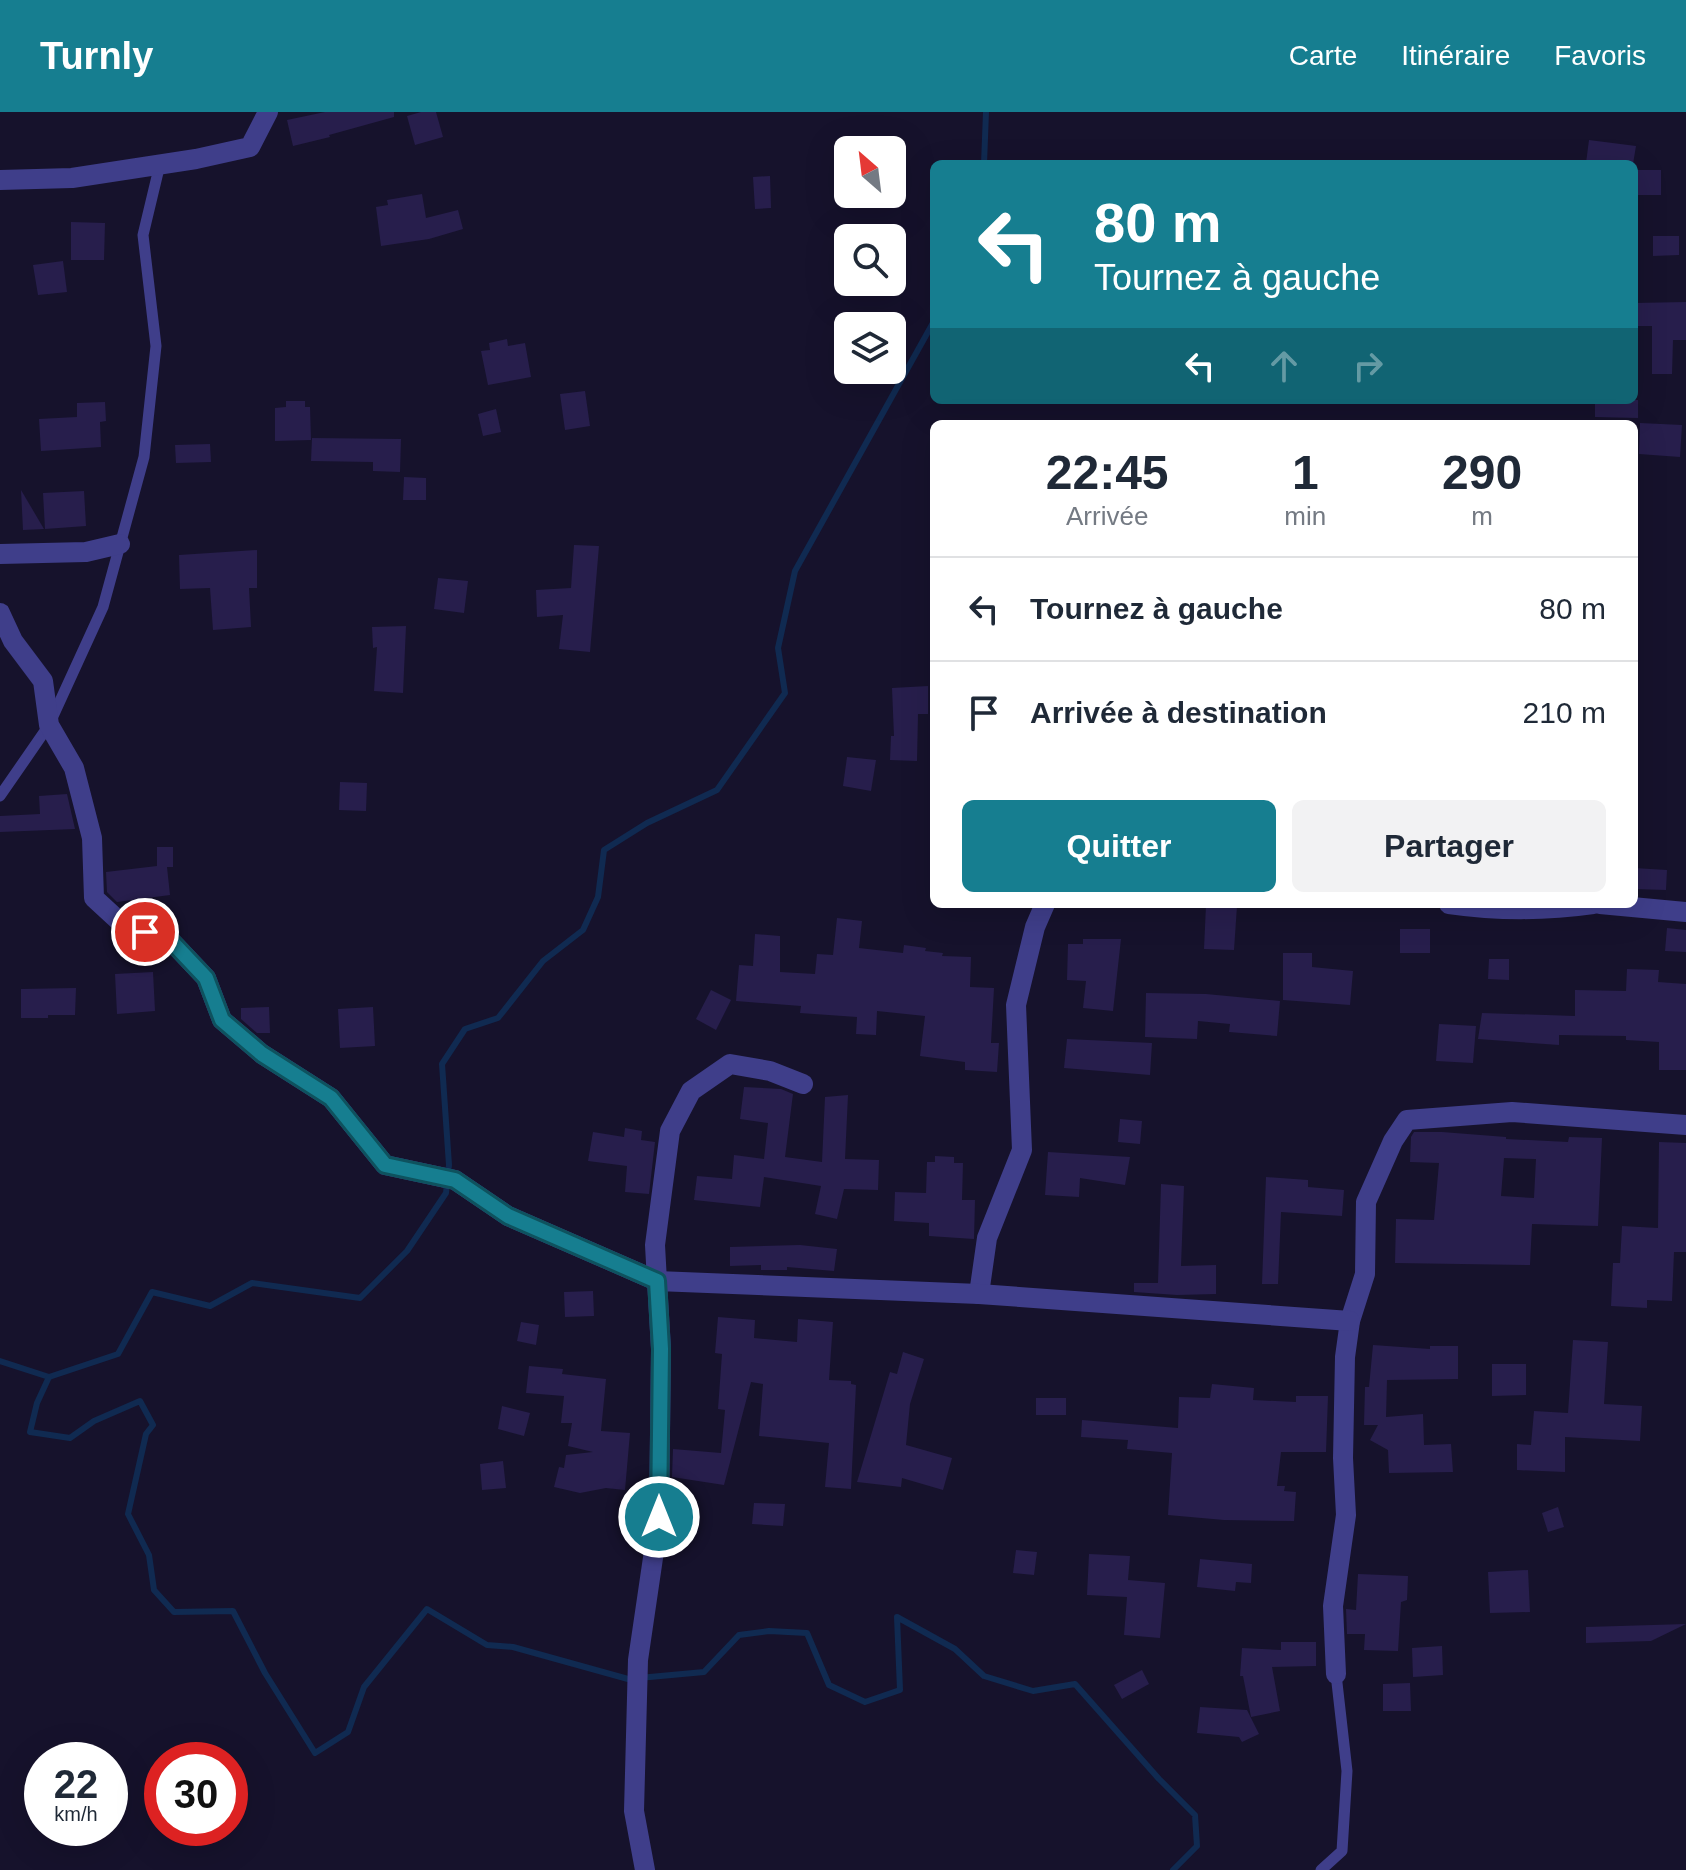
<!DOCTYPE html>
<html lang="fr">
<meta charset="utf-8">
<style>
body{margin:0;font-family:Arial,sans-serif;background:#f2f2f3;color:#1f2937;height:100vh;display:flex;flex-direction:column;font-size:30px;white-space:nowrap}
*{box-sizing:border-box;margin:0}
p{font-size:26px;color:#747a83}
.icon{flex:none;width:44px;height:44px;fill:none;stroke:currentColor;stroke-width:2;stroke-linecap:round;stroke-linejoin:round}
.map{position:relative;flex:1;overflow:hidden}
.side{position:absolute;left:930px;top:308px;width:708px;height:488px;display:flex;flex-direction:column;background:#fff;border-radius:12px;box-shadow:0 8px 32px #0002}
.side>*{flex:none}
.top-card{position:absolute;left:930px;top:48px;width:708px;height:244px;border-radius:12px;box-shadow:0 8px 32px #0002;background:#167e90;color:#fff;overflow:hidden}
.needle{width:52px;rotate:332deg}
.tools{position:absolute;left:834px;top:24px;display:grid;gap:16px}
.tools a{display:grid;place-items:center;width:72px;height:72px;border-radius:12px;background:#fff;box-shadow:0 8px 32px #0002;font-size:40px}
.speed{position:absolute;left:24px;top:1630px;display:flex;gap:16px;font-size:40px;font-weight:700;text-align:center}
.speed>*{display:grid;place-content:center;width:104px;height:104px;border-radius:50%;background:#fff;box-shadow:0 8px 32px #0002;line-height:1}
.speed small{font-size:20px;font-weight:400}
.speed .limit{border:12px solid #d22;background:#fff;color:#111}
.pin{position:absolute;display:grid;place-items:center;width:68px;height:68px;color:#fff;margin:-34px;border:4px solid #fff;border-radius:50%;box-shadow:0 2px 8px #0007}
.me{position:absolute;width:88px;margin:-44px;rotate:0deg;stroke-linejoin:round;filter:drop-shadow(0 0 6px #0008)}
.turn{display:flex;align-items:center;gap:28px;height:168px;padding:0 32px;font-size:36px}
.turn .icon{width:104px;height:104px;stroke-width:2.5}
.turn b{display:block;font-size:56px;line-height:68px}
.lanes{display:flex;align-items:center;height:76px;padding:0 32px;background:#0003;justify-content:center;gap:40px;direction:ltr}
.lanes .off{opacity:.35}
.eta{display:flex;justify-content:space-evenly;align-items:center;height:136px;text-align:center}
.eta b{font-size:48px;font-weight:700;line-height:56px}
.cta{display:flex;gap:16px;margin-top:auto;padding:16px 32px}
.cta a{flex:1;height:92px;border-radius:12px;background:#167e90;color:#fff;font-size:32px;font-weight:700;line-height:92px;text-align:center}
.cta a+a{background:#f2f2f3;color:#1f2937}
ul{padding:0;list-style:none}
li{display:flex;align-items:center;gap:24px;height:104px;padding:0 32px;border-top:2px solid #e0e1e3}
li div{flex:1}
li b{display:block;font-size:30px}
li em{font-style:normal}
header{display:flex;align-items:center;gap:48px;box-sizing:border-box;height:112px;padding:0 40px;background:#167e90;color:#fff}
header strong{font-size:38px}
nav{display:flex;gap:44px;margin-inline-start:auto;font-size:28px}
.map>svg:first-child{display:block}
.lines{fill:none;stroke-linecap:round;stroke-linejoin:round}
.stream{stroke:#102a51;stroke-width:6}
.building{fill:#271e4c;fill-rule:evenodd}
.service{stroke:#3f3e8a;stroke-width:11}
.minor{stroke:#3f3e8a;stroke-width:20}
.route-casing{stroke:#0e525e;stroke-width:20}
.route{stroke:#167e90;stroke-width:14}
</style>
<header>
<strong>Turnly</strong>
<nav><a>Carte</a><a>Itinéraire</a><a>Favoris</a></nav>
</header>
<div class="map">
<svg width="1686" height="1758" viewBox="0 0 1686 1758">
<rect width="100%" height="100%" fill="#16122c"/>
<g class="lines">
<g class="stream">
<path d="M984,52L986,0"/>
<path d="M0,1249L49,1265L118,1242L152,1180L210,1194L252,1171L360,1186L407,1139L446,1081L449,1053L442,952L465,917L498,906L543,849L583,818L598,785L604,738L647,711L717,678L785,581L778,536L795,459L934,209"/>
<path d="M49,1265L37,1291L30,1320L70,1326L94,1309L140,1289L153,1313L146,1322L128,1402L149,1443L154,1478L174,1500L233,1499L265,1561L315,1641L348,1620L364,1575L427,1497L487,1533L513,1535L628,1567L704,1560L739,1523L769,1519L807,1521L829,1573L865,1590L900,1578L897,1505L955,1537L984,1564L1033,1579L1075,1572L1159,1667L1195,1703L1197,1734L1173,1758"/>
</g>
</g>
<g class="building">
<path d="M325,0H394V5L329,23L330,25L293,34L287,8Z"/>
<path d="M421,0H436L443,25L415,33L407,4Z"/>
<path d="M1589,28L1636,34L1633,52L1586,51Z"/>
<rect x="1634" y="58" width="27" height="25"/>
<path d="M770,64L771,96L755,97L753,65Z"/>
<path d="M422,82L426,106L458,98L463,117L429,127L381,134L376,95L388,93L387,88Z"/>
<path d="M71,110L105,111L104,148H71Z"/>
<path d="M1653,124H1679V143L1653,144Z"/>
<path d="M63,149L67,180L38,183L33,153Z"/>
<path d="M1686,190V228H1673L1672,262H1652V214H1634V191Z"/>
<path d="M507,227L508,234L525,231L531,265L488,273L481,239L490,238L489,231Z"/>
<path d="M585,279L590,314L565,318L560,282Z"/>
<path d="M1595,288H1638V306L1595,305Z"/>
<path d="M286,289H305V295H310L311,328L275,329V296L286,295Z"/>
<path d="M105,290L106,309L100,310L101,335L41,339L39,307L77,305V291Z"/>
<path d="M496,297L501,320L483,324L478,302Z"/>
<path d="M1640,311L1682,313L1680,345L1639,342Z"/>
<path d="M312,326L401,327L400,360L373,359V350L311,349Z"/>
<path d="M210,332L211,350L176,351L175,333Z"/>
<path d="M404,365L426,366V388H403Z"/>
<path d="M21,378L44,417L23,418Z"/>
<path d="M84,379L86,414L45,417L43,381Z"/>
<path d="M574,433L599,434L590,540L559,537L563,503L537,505L536,478L571,476Z"/>
<path d="M257,438V476H249L251,515L213,518L210,476L180,477L179,443Z"/>
<path d="M438,466L468,469L464,501L434,497Z"/>
<path d="M406,514L403,581L374,579L377,535L373,536L372,515Z"/>
<path d="M928,574V602H918L917,649L890,648L891,624H894L892,576Z"/>
<path d="M847,645L876,648L871,679L843,674Z"/>
<path d="M340,670L367,671L366,699L339,698Z"/>
<path d="M67,682L75,717L0,720V704L40,702L39,684Z"/>
<path d="M157,735H173V755H167L170,783L117,790L107,780L106,760L157,754Z"/>
<path d="M1634,756L1667,758L1666,778L1634,777Z"/>
<path d="M1206,793L1237,794L1234,838L1204,837Z"/>
<path d="M837,806L862,809L859,836L903,841L904,833L926,836L925,839L943,841L942,844L971,845L970,875L994,876L991,931H999L997,960L965,958V950L920,944L925,904L877,899L876,923L856,922L857,905L800,901L801,894L736,889L739,853L753,854L755,822L780,824V860L815,862L817,842L833,843Z"/>
<path d="M1667,816L1686,818V840L1665,839Z"/>
<rect x="1400" y="817" width="30" height="24"/>
<path d="M1083,827H1121L1113,899L1083,896L1086,869L1067,868L1068,832H1083Z"/>
<path d="M1283,841H1312V855L1353,859L1350,893L1283,888Z"/>
<path d="M1489,847H1509V868L1488,867Z"/>
<path d="M1627,857L1659,858L1658,870L1686,872V958H1659V930L1626,928V924L1559,923V933L1478,927L1482,901L1575,904V878L1626,879Z"/>
<path d="M153,860L155,899L117,902L115,862Z"/>
<path d="M76,876L75,903H48V906H21V877Z"/>
<path d="M711,878L731,888L716,918L696,907Z"/>
<path d="M1146,881L1206,882L1280,889L1277,924L1229,920L1230,912L1198,909L1197,927L1145,925Z"/>
<path d="M269,895L270,921H257L241,907V896Z"/>
<path d="M373,895L375,934L340,936L338,897Z"/>
<path d="M1439,912L1476,914L1473,951L1436,949Z"/>
<path d="M1067,927L1152,931L1150,963L1064,956Z"/>
<path d="M744,975L781,977L793,982L785,1045L822,1050L825,985L848,983L845,1047L879,1048L878,1078L844,1077L837,1107L815,1102L821,1074L764,1065L760,1095L694,1088L697,1064L732,1067L734,1043L764,1047L768,1011L740,1007Z"/>
<path d="M1120,1007L1142,1009L1140,1032L1118,1030Z"/>
<path d="M625,1016L642,1019L641,1028L655,1030L649,1082L625,1080L627,1054L588,1049L593,1020L624,1025Z"/>
<path d="M1414,1020H1442L1506,1025V1027L1568,1030L1569,1025L1602,1026L1598,1114L1532,1112L1530,1153L1395,1151L1396,1107L1434,1108L1439,1051L1410,1050L1411,1025ZM1504,1046L1536,1047L1534,1086L1501,1084Z"/>
<path d="M1659,1030L1686,1031V1140H1674L1672,1189L1647,1188V1196L1611,1194L1613,1151H1620L1622,1114L1658,1116Z"/>
<path d="M1048,1040L1130,1045L1125,1073L1080,1066L1079,1085L1045,1083Z"/>
<path d="M935,1044L954,1045V1051H963L962,1088H975L974,1127L929,1124V1111L894,1109L895,1080L926,1081L927,1050H935Z"/>
<path d="M1266,1065L1308,1068V1075L1344,1078L1342,1104L1281,1100L1278,1172H1262Z"/>
<path d="M1161,1072L1184,1074L1181,1154L1216,1153V1182L1177,1183L1134,1180V1171H1158Z"/>
<path d="M800,1133L837,1137L834,1159L787,1155V1158H761V1153L730,1154V1135Z"/>
<path d="M593,1179L594,1204L565,1205L564,1180Z"/>
<path d="M718,1205L755,1208L754,1226L797,1230L798,1207L833,1210L829,1268L851,1269V1272L856,1273L851,1377L825,1375L829,1331L759,1324L763,1272L751,1270L724,1373L672,1365L673,1337L721,1341L725,1298L718,1297L722,1242L715,1241Z"/>
<path d="M521,1210L539,1213L536,1233L517,1229Z"/>
<path d="M1573,1228L1608,1230L1604,1292L1642,1294L1640,1329L1565,1325V1360L1517,1358V1332L1531,1333L1534,1299L1568,1301Z"/>
<path d="M1373,1233L1430,1237V1234H1458V1267L1387,1268L1386,1305L1423,1302L1424,1333L1451,1332L1453,1360L1389,1361L1388,1338L1370,1328L1378,1313H1364L1365,1275H1369Z"/>
<path d="M903,1240L924,1247L910,1292L906,1333L952,1346L943,1378L902,1366L901,1375L857,1370L890,1260L897,1262Z"/>
<path d="M1492,1252H1526V1283L1492,1284Z"/>
<path d="M529,1254L563,1257L562,1262L606,1267L601,1319L630,1321L625,1378L606,1376L580,1381L554,1375L559,1355L564,1356L566,1343L593,1340L568,1334L572,1311H561L564,1284L526,1281Z"/>
<path d="M1212,1272L1254,1276L1253,1288L1296,1290V1284H1328L1326,1340H1281L1277,1374H1285L1284,1379L1296,1380L1294,1409L1224,1408L1168,1403L1172,1341L1127,1337L1128,1328L1081,1325L1082,1308L1178,1316L1179,1285L1210,1286Z"/>
<rect x="1036" y="1286" width="30" height="17"/>
<path d="M502,1294L530,1301L524,1324L498,1317Z"/>
<path d="M503,1349L506,1376L482,1378L480,1352Z"/>
<path d="M754,1391L785,1392L783,1414L752,1412Z"/>
<path d="M1558,1395L1564,1415L1548,1420L1542,1401Z"/>
<path d="M1016,1438L1037,1440L1034,1463L1013,1461Z"/>
<path d="M1089,1442L1130,1444L1128,1468L1165,1471L1160,1526L1124,1523L1127,1485L1087,1483Z"/>
<path d="M1200,1447L1252,1452L1251,1471L1236,1470L1235,1479L1197,1475Z"/>
<path d="M1528,1458L1530,1500L1490,1501L1488,1460Z"/>
<path d="M1358,1462L1408,1464L1407,1488L1401,1490L1398,1539L1364,1538L1365,1522H1347L1346,1497L1356,1498Z"/>
<path d="M1686,1512L1651,1529L1586,1531V1515Z"/>
<path d="M1281,1530H1316V1554L1272,1555L1280,1599L1251,1605L1243,1564H1240L1242,1536L1281,1538Z"/>
<path d="M1442,1534L1443,1563L1413,1565L1412,1536Z"/>
<path d="M1142,1558L1149,1572L1122,1587L1114,1573Z"/>
<path d="M1410,1571L1411,1599H1383V1572Z"/>
<path d="M1200,1595L1247,1598L1259,1622L1242,1630L1239,1625L1197,1621Z"/>
</g>
<g class="lines">
<g class="service">
<path d="M0,684L49,613L103,495L144,345L156,234L143,123L160,52"/>
<path d="M1321,1758L1342,1739L1347,1659L1336,1562"/>
</g>
<g class="minor">
<path d="M0,68L72,66L196,47L250,35L268,0"/>
<path d="M0,442L86,440L120,432"/>
<path d="M0,501L13,529L43,569L49,613L74,656L92,726L94,786L119,809L172,830L206,866L222,908L262,942L331,986L385,1053L455,1068L508,1104L657,1169L655,1133L670,1019L691,979L730,952L770,959L803,972"/>
<path d="M1449,792C1498,799 1544,799 1593,792"/>
<path d="M1600,792L1686,800"/>
<path d="M979,1182L987,1126L1022,1038L1016,893L1035,815L1045,792"/>
<path d="M1336,1562L1333,1494L1346,1403L1343,1346L1345,1245L1350,1209L1365,1162L1366,1090L1393,1029L1407,1008L1512,1000L1686,1013"/>
<path d="M645,1758L634,1699L638,1548L659,1405L661,1237L657,1169L979,1182L1350,1209"/>
</g>
</g>
<g class="lines">
<g class="route-casing">
<path id="route" d="M145,820L172,830L206,866L222,908L262,942L331,986L385,1053L455,1068L508,1104L657,1169L661,1237L659,1405"/>
</g>
<use href="#route" class="route"/>
</g>
</svg>
<div class="tools">
<a><svg class="needle" viewBox="-14 -14 28 28"><path d="M0-13l5 13h-10z" fill="#e53935"/><path d="M0 13l5-13h-10z" fill="#747a83"/></svg></a>
<a><svg class="icon" aria-label="search" viewBox="0 0 24 24"><circle cx="10" cy="10" r="6"/><path d="M15 15l6 6"/></svg></a>
<a><svg class="icon" aria-label="layers" viewBox="0 0 24 24"><path d="M12 4l9 5-9 5-9-5zM3 14l9 5 9-5"/></svg></a>
</div>
<div class="speed"><div>22<small>km/h</small></div><div class="limit">30</div></div>
<div class="pin" style="left:145px;top:820px;background:#d93025"><svg class="icon" aria-label="arrive" viewBox="0 0 24 24"><path d="M6 21V4h12l-3 4 3 4H6"/></svg></div>
<svg class="me" style="left:659px;top:1405px" viewBox="-20 -20 40 40"><circle r="17" fill="#167e90" stroke="#fff" stroke-width="3"/><path d="M0-11L8 9 0 5-8 9z" fill="#fff"/></svg>
<div class="top-card">
<div class="turn"><svg class="icon" aria-label="left" viewBox="0 0 24 24"><path d="M17 20v-9H6M10 6l-5 5 5 5"/></svg><div><b>80 m</b>Tournez à gauche</div></div>
<div class="lanes"><svg class="icon" aria-label="left" viewBox="0 0 24 24"><path d="M17 20v-9H6M10 6l-5 5 5 5"/></svg><svg class="icon off" aria-label="ahead" viewBox="0 0 24 24"><path d="M12 20V5M6 11l6-6 6 6"/></svg><svg class="icon off" aria-label="right" viewBox="0 0 24 24"><path d="M7 20v-9h11M14 6l5 5-5 5"/></svg></div>
</div>
<section class="side">
<div class="eta">
<div><b>22:45</b><p>Arrivée</p></div>
<div><b>1</b><p>min</p></div>
<div><b>290</b><p>m</p></div>
</div>
<ul>
<li><svg class="icon" aria-label="left" viewBox="0 0 24 24"><path d="M17 20v-9H6M10 6l-5 5 5 5"/></svg><div><b>Tournez à gauche</b></div><em>80 m</em></li>
<li><svg class="icon" aria-label="arrive" viewBox="0 0 24 24"><path d="M6 21V4h12l-3 4 3 4H6"/></svg><div><b>Arrivée à destination</b></div><em>210 m</em></li>
</ul>
<div class="cta"><a>Quitter</a><a>Partager</a></div>
</section>
</div>
